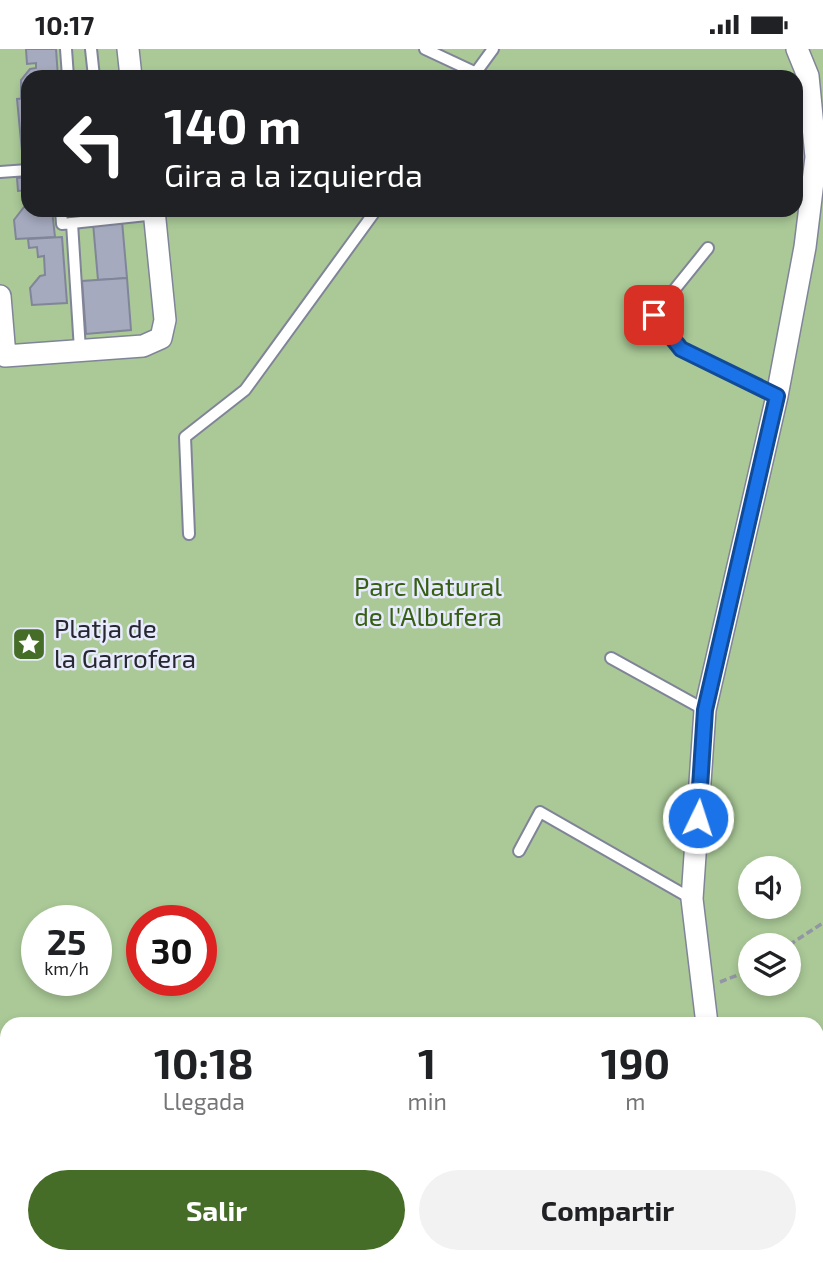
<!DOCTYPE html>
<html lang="es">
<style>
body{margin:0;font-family:"Exo 2",sans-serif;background:#f2f2f2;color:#202124;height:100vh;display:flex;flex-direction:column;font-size:26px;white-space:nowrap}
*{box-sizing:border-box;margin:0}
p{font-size:23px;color:#757577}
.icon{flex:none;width:38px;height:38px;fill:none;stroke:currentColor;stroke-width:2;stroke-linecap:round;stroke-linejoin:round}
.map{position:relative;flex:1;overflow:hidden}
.panel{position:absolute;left:0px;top:968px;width:824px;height:247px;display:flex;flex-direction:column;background:#fff;border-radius:21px 21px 0 0;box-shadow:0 4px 10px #0003}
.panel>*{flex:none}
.banner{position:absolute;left:21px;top:21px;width:782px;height:147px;border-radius:21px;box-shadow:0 4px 10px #0003;background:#202124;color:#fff;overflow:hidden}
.fabs{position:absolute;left:738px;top:807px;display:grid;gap:14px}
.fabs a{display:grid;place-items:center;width:63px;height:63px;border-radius:50%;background:#fff;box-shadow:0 4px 10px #0003;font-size:35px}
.speed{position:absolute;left:21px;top:856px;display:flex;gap:14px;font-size:35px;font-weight:700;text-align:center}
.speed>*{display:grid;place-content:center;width:91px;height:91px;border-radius:50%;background:#fff;box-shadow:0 4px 10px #0003;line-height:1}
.speed small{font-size:18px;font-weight:400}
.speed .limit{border:10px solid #d22;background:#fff;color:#111}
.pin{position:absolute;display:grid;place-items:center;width:60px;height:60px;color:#fff;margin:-30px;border-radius:14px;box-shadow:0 4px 10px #0006}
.me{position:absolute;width:77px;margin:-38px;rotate:4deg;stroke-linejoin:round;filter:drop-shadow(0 0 5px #0008)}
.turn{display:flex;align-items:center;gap:24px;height:147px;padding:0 28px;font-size:32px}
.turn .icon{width:91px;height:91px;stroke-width:2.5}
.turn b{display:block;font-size:49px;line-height:60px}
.eta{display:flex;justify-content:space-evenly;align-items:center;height:119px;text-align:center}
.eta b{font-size:42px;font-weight:700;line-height:49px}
.action{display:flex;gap:14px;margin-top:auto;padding:14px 28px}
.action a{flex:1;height:80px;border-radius:42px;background:#466d27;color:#fff;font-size:28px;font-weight:700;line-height:80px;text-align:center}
.action a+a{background:#f2f2f2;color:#202124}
.status{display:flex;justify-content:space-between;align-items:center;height:49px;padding:0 35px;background:#fff;direction:ltr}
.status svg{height:19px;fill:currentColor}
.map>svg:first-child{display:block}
.green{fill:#aac997;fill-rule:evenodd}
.building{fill:#a6aabf;stroke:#818599;stroke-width:2}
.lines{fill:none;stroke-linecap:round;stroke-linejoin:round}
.service-casing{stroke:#808498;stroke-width:14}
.minor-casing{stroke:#808498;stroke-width:24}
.path{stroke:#9295a3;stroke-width:3.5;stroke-dasharray:7 3.5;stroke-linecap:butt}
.service{stroke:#fff;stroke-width:10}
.minor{stroke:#fff;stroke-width:21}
.route-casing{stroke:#114b97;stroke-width:18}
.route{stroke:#1a73e8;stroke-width:12}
.labels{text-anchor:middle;stroke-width:5;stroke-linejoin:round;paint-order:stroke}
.park-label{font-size:26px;fill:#375f13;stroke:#e7ebfd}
.poi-label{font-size:26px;fill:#26272f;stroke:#e7ebfd;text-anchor:start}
</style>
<div class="status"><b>10:17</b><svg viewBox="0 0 49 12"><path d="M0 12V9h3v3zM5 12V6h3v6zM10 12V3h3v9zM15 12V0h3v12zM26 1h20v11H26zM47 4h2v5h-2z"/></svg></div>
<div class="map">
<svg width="823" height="1214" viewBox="0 0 823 1214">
<rect width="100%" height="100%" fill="#e7ebfd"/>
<path class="green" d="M0,0H823V1214H0ZM28,28H796V161H28ZM751,819H789V858H751ZM37,872H96V931H37ZM142,872H201V931H142ZM751,896H789V934H751ZM7,975H817V1208H7Z"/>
<g class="building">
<path d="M26,0H56L58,28H28V49L21,50V31L30,20L36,19V14L27,15Z"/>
<path d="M28,49V112L23,113L17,50Z"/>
<path d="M28,128V146V141L18,142L17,129Z"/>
<path d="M24,158H28V161H52L55,188L16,190L14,171Z"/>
<path d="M69,161H114V163L69,166Z"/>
<path d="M122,172L127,229L98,231L93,174Z"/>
<path d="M62,188L67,254L32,256L30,239L40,227L45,226L44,207L38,208L37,198L29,199L28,190Z"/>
<path d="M127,229L131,281L86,285L82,232Z"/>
<path d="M823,1185V1214H783L782,1208H817V1186Z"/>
</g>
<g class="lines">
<g class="service-casing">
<g id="service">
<path d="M66,0L68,28"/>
<path d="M91,0L94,28"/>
<path d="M425,0L485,28"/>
<path d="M474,26L493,0"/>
<path d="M0,123L28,121"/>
<path d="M61,161L62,175L72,174L80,301"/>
<path d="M72,174L156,165"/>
<path d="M708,199L654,266L681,300L777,347"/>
<path d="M189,485L185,388L245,341L376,161"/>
<path d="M611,609L705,661"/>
<path d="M519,802L540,763L692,850"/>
<path d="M601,1208L602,1214"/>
</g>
</g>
<g class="minor-casing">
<g id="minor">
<path d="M128,0L131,28"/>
<path d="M0,247L5,307L143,297L161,289L165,271L154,161"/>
<path d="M707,975L692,850L705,661L777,347L805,198L816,108L808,27L797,0"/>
<path d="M729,1208L730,1214"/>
</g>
</g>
<g class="path">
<path d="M789,896L823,874"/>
<path d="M720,933L751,921"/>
<path d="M768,1208V1214"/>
</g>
<use href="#service" class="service"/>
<use href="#minor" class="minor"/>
</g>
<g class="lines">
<g class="route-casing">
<path id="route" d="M654,266L681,300L777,347L705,661L698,769"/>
</g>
<use href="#route" class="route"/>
</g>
<defs>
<g id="sight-square" transform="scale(1.75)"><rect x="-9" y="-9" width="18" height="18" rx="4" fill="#466d27" stroke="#e7ebfd"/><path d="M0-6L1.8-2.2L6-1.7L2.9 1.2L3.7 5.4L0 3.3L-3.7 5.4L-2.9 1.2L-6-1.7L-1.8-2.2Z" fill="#fff"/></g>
</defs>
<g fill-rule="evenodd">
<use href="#sight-square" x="29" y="595"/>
</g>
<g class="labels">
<g class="park-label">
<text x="428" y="547">Parc Natural<tspan x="428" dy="30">de l'Albufera</tspan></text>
</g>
<g class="poi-label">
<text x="54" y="589">Platja de<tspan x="54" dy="30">la Garrofera</tspan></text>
</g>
</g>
</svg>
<div class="fabs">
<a><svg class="icon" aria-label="sound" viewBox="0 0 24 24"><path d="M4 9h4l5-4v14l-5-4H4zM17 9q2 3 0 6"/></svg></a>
<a><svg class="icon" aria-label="layers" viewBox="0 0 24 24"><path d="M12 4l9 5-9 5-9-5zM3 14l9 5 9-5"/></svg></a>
</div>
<div class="speed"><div>25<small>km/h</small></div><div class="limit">30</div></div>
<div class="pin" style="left:654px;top:266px;background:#d93025"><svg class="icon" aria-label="arrive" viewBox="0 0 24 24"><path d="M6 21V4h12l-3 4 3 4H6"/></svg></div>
<svg class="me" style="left:698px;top:769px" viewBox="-20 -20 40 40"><circle r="17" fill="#1a73e8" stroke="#fff" stroke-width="3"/><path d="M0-11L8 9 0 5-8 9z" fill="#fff"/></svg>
<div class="banner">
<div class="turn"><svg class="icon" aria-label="left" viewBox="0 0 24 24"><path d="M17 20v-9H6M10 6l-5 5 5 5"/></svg><div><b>140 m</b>Gira a la izquierda</div></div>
</div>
<section class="panel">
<div class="eta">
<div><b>10:18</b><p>Llegada</p></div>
<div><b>1</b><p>min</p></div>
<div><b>190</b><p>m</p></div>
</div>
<div class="action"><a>Salir</a><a>Compartir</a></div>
</section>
</div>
